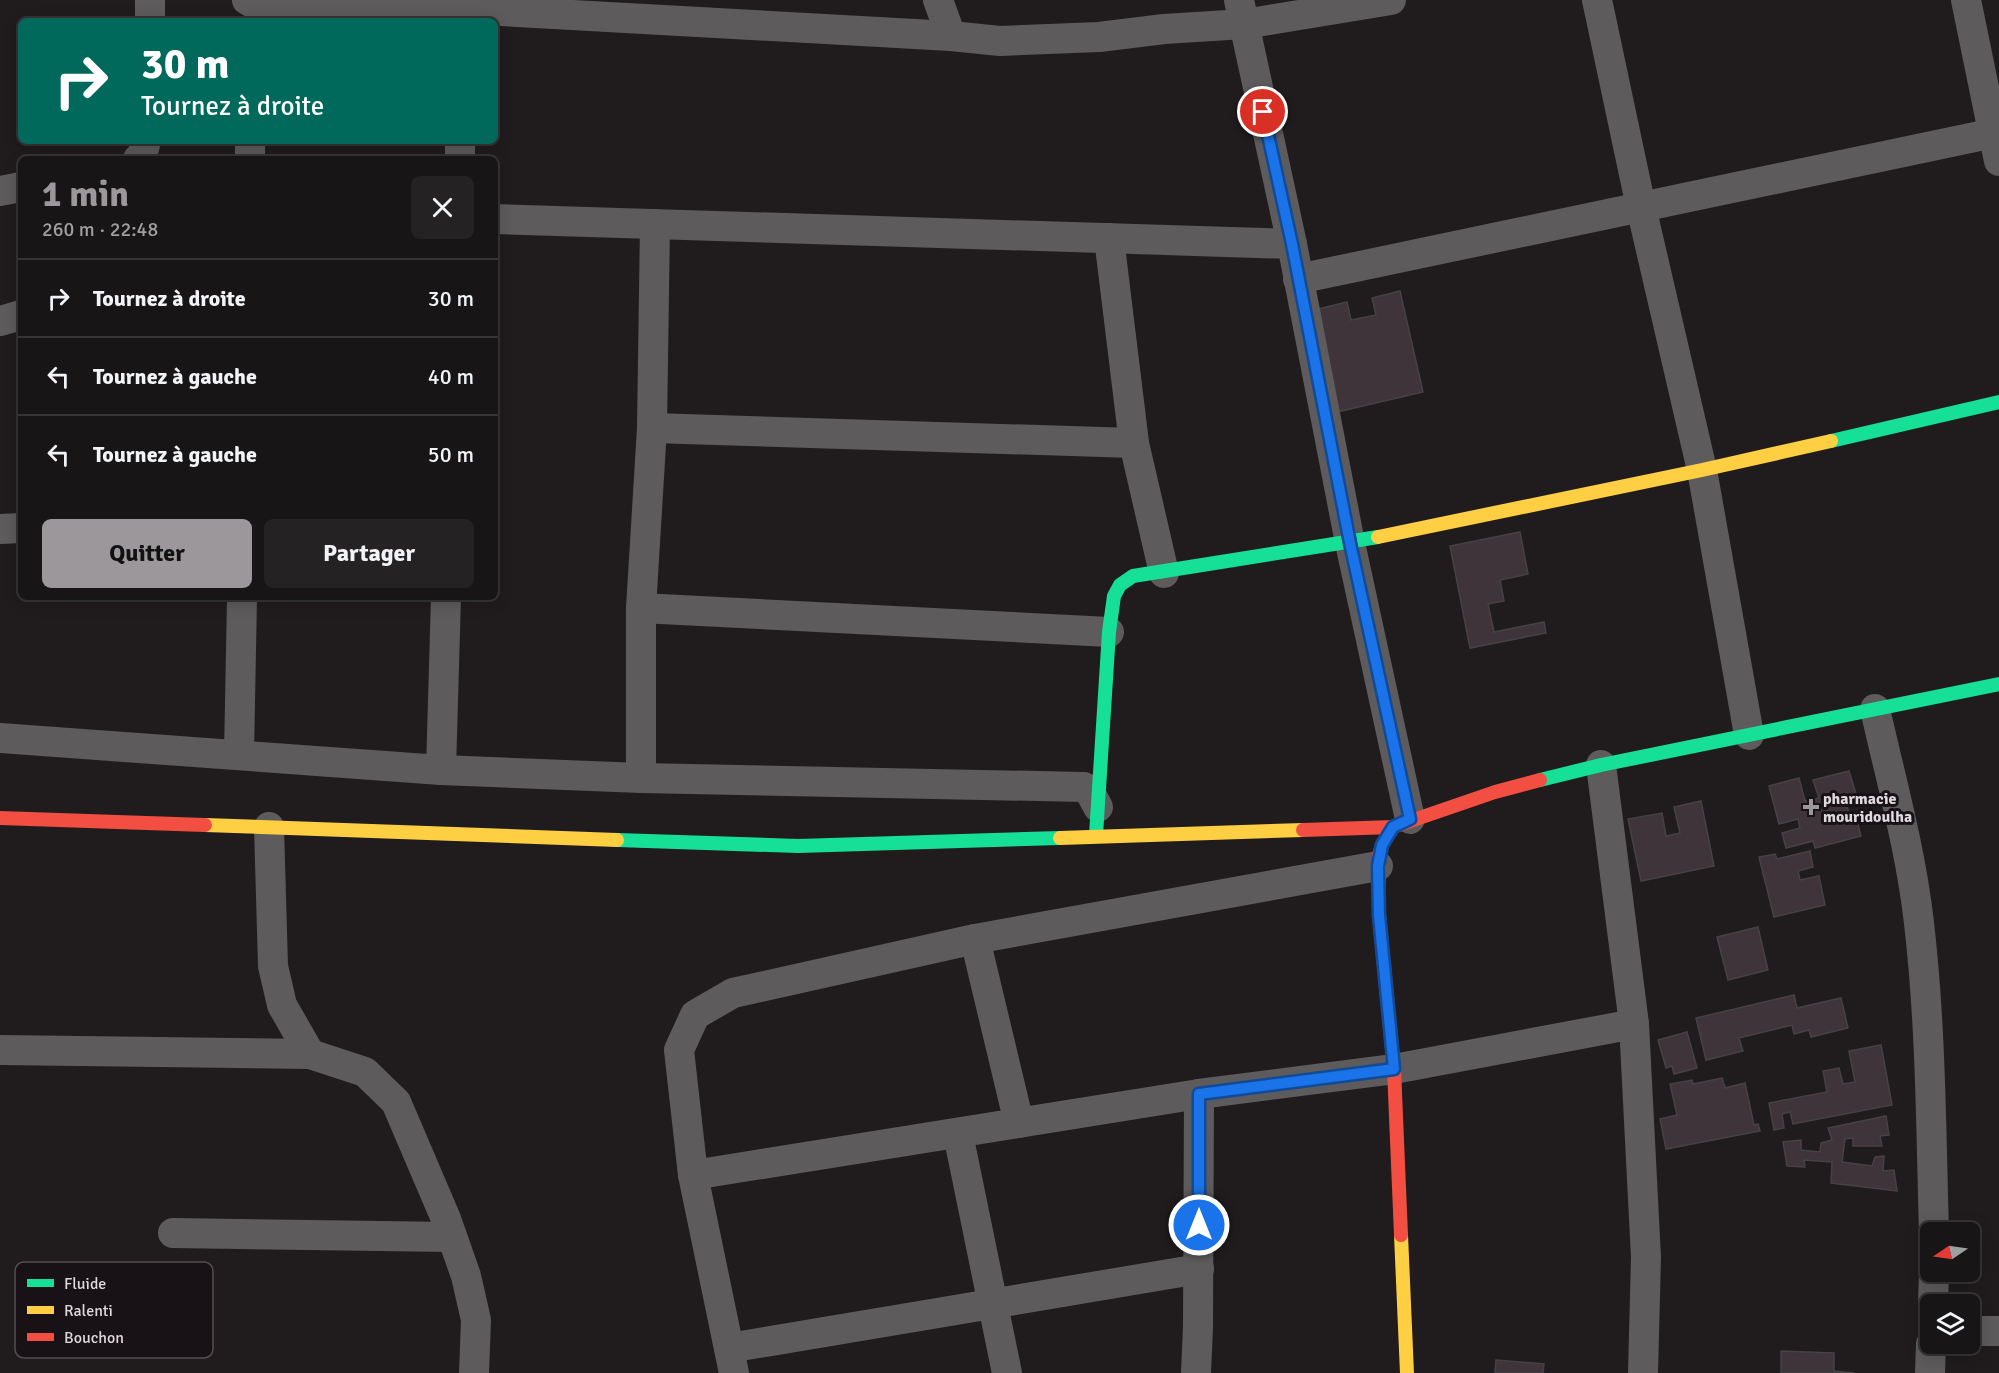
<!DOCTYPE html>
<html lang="fr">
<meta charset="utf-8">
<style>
body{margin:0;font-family:Signika,sans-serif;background:#252223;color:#f1f3f6;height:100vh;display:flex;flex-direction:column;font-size:22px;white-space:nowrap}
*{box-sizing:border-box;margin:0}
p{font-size:20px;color:#9f9fa1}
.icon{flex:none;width:33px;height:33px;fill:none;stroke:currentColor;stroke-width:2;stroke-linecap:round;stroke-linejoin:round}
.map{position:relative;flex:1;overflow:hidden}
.side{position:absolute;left:18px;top:156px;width:480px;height:444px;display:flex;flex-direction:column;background:#181516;border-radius:9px;box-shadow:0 3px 15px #0003,0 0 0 2px #363435}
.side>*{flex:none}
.top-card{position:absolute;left:18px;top:18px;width:480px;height:126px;border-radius:9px;box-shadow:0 3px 15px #0003,0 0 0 2px #363435;background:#00695c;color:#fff;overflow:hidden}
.needle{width:39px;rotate:257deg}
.tools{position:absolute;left:1920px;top:1222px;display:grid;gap:12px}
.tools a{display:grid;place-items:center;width:60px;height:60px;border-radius:9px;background:#181516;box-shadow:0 3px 15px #0003,0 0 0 2px #363435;font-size:30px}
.pin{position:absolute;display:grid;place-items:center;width:51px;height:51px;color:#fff;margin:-26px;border:3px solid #fff;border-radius:50%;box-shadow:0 2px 6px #0007}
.me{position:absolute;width:66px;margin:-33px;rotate:0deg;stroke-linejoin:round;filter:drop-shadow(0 0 4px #0008)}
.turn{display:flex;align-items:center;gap:21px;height:126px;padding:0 24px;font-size:27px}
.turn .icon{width:78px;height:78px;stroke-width:2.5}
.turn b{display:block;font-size:42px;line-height:51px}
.round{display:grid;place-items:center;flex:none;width:63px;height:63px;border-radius:9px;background:#252223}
.summary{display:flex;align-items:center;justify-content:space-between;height:102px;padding:0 24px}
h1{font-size:36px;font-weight:700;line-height:45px;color:#9c979a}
.button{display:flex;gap:12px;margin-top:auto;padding:12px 24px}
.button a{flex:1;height:69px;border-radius:9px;background:#9c979a;color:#111;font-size:24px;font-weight:700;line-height:69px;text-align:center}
.button a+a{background:#252223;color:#f1f3f6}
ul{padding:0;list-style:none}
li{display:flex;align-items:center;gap:18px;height:78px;padding:0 24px;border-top:2px solid #363435}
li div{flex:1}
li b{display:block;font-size:22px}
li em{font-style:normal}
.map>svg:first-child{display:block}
.building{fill:#3f343a;stroke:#464244;stroke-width:1.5}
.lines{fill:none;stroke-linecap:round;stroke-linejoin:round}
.street{stroke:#5d5b5c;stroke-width:30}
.fast{stroke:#16e098;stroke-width:14}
.slow{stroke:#ffcf43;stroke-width:14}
.jam{stroke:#f24e42;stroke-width:14}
.route-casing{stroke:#114b97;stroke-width:15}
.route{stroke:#1a73e8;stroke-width:10}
.poi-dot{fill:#9c979a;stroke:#181115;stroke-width:2}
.labels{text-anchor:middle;stroke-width:6;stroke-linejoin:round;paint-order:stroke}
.poi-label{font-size:16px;font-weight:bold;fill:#dfd9dc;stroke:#181115;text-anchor:start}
.key{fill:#181115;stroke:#544d51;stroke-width:1.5}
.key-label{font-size:16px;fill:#dfd9dc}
</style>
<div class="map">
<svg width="1999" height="1373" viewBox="0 0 1999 1373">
<rect width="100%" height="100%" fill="#201c1e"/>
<g class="building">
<path d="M1400,291L1423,392L1337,412L1314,310L1347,302L1351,320L1376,315L1372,298Z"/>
<path d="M1520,532L1528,574L1500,580L1504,601L1488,604L1494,632L1544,622L1546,633L1470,648L1450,546Z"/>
<path d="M1849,771L1856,794L1845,797L1849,814L1855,813L1861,836L1815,848L1813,841L1786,848L1782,833L1800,828L1798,819L1779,824L1769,786L1799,778L1805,801L1819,798L1813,780Z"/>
<path d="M1701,801L1714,866L1641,881L1628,819L1662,813L1666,836L1680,833L1674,807Z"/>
<path d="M1810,851L1813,867L1798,871L1800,880L1819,876L1825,905L1774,917L1759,857L1775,854L1777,859Z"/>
<path d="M1758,927L1768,970L1728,980L1717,937Z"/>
<path d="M1794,995L1797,1008L1841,998L1848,1028L1811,1037L1809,1030L1794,1034L1792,1025L1739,1038L1743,1051L1706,1060L1696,1018Z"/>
<path d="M1687,1032L1697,1068L1674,1074L1672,1066L1666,1068L1658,1040Z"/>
<path d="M1881,1045L1892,1105L1793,1124L1790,1112L1782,1114L1784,1128L1774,1130L1769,1103L1827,1092L1823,1071L1839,1068L1843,1084L1855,1082L1849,1051Z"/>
<path d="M1722,1078L1725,1088L1745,1083L1754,1125L1758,1124L1760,1131L1666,1149L1660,1119L1677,1115L1670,1084L1692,1080L1693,1084Z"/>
<path d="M1886,1116L1889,1135L1880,1136L1882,1146H1853V1138L1845,1139L1842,1162L1872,1166L1875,1157L1884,1156L1883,1171L1894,1170L1897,1191L1831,1183L1832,1162L1804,1160L1805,1167L1787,1166L1783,1142L1801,1140V1150L1820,1152L1821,1143L1832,1140L1828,1128Z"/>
<path d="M1781,1351L1834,1353V1371L1854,1373H1781Z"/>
<path d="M1496,1360L1544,1364L1543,1373H1495Z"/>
</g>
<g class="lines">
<g class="street">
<path d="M247,0L252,3L393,5L951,36L1000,41L1099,37L1164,29L1244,24L1391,0"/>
<path d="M938,0L951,36"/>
<path d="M1239,0L1292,244L1350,543L1410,819"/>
<path d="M1597,0L1641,207L1702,470L1749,735"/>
<path d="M1966,0L1999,161"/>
<path d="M150,21V0"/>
<path d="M138,159L142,156L146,141"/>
<path d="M250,159V141"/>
<path d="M460,159V141"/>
<path d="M0,191L21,187"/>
<path d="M495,219L1292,244"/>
<path d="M1109,238L1134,443L1164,573"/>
<path d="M1298,279L1999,132"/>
<path d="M0,321L21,315"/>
<path d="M652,428L1134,443"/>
<path d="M0,529L21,528"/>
<path d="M641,608L1109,632"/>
<path d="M1875,709C1891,780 1911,851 1919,923C1931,1026 1931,1130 1934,1233"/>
<path d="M0,738L441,770L641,778L1084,787L1091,794L1098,807"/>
<path d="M239,755L242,597"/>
<path d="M1601,765L1634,1024L1646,1257L1643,1373"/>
<path d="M441,770L446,597"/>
<path d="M641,778V608L652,428L655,224"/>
<path d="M269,827L273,966L282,1005L310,1054"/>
<path d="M975,939L1019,1123"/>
<path d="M0,1050L310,1054L365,1072L396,1102L446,1219L466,1276L476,1320L474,1373"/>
<path d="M958,1134L1007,1373"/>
<path d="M693,1175L1199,1094L1394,1069L1634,1024"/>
<path d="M173,1233L452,1237"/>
<path d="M1933,1305L1934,1272"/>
<path d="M1970,1331H1999"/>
<path d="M729,1348L1199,1269"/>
<path d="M734,1373L693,1175L679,1050L695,1015L733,993L975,939L1378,866"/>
<path d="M1196,1373L1198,1327L1199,1094"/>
<path d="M1930,1373L1931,1344"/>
</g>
<g class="fast">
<path d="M1831,441L1999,402"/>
<path d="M1540,780L1601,765L1999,684"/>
<path d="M1096,835L1109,632L1114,596L1120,585L1133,576L1378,537"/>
<path d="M617,840L798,846L1060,838"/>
</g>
<g class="slow">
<path d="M1378,537L1702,470L1831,441"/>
<path d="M205,825L617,840"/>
<path d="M1060,838L1303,830"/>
<path d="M1401,1235L1407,1373"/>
</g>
<g class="jam">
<path d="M0,818L205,825"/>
<path d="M1393,827L1382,845L1379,855V915L1394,1069L1401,1235"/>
<path d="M1303,830L1393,827L1495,792L1540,780"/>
</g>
</g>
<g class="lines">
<g class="route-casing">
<path id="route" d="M1199,1225V1094L1394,1069L1379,915L1378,866L1382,845L1393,827L1410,819L1350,543L1292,244L1263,112"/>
</g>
<use href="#route" class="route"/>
</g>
<path class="poi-dot" d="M1808 798h6v6h6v6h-6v6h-6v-6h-6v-6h6z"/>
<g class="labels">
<g class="poi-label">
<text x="1823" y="804">pharmacie<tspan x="1823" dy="18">mouridoulha</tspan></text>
</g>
</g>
<rect x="15" y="1262" width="198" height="96" rx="9" class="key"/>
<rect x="27" y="1279" width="27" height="8" fill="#16e098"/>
<rect x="27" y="1306" width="27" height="8" fill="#ffcf43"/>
<rect x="27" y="1333" width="27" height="8" fill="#f24e42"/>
<g class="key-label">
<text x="64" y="1289">Fluide</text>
<text x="64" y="1316">Ralenti</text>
<text x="64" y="1343">Bouchon</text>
</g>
</svg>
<div class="tools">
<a><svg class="needle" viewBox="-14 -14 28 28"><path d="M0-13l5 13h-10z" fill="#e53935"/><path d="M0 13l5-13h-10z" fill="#9f9fa1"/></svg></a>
<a><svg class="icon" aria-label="layers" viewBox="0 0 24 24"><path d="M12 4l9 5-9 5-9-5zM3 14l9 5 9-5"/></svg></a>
</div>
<div class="pin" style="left:1263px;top:112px;background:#d93025"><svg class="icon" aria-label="arrive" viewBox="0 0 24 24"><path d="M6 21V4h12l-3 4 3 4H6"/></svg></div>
<svg class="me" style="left:1199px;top:1225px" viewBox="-20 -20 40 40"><circle r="17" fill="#1a73e8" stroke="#fff" stroke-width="3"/><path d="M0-11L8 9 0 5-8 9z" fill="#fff"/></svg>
<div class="top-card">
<div class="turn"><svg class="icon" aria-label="right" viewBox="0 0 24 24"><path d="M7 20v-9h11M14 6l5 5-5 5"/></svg><div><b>30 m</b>Tournez à droite</div></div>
</div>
<section class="side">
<div class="summary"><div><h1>1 min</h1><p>260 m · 22:48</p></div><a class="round"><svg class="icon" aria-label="close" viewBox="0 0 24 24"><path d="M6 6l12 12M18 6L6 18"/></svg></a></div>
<ul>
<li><svg class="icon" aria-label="right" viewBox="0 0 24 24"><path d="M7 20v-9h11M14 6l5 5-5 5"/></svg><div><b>Tournez à droite</b></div><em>30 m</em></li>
<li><svg class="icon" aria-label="left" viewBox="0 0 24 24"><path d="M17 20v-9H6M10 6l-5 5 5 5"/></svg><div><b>Tournez à gauche</b></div><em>40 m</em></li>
<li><svg class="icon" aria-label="left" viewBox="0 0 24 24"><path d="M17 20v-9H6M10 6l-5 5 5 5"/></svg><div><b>Tournez à gauche</b></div><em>50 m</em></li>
</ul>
<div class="button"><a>Quitter</a><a>Partager</a></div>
</section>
</div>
